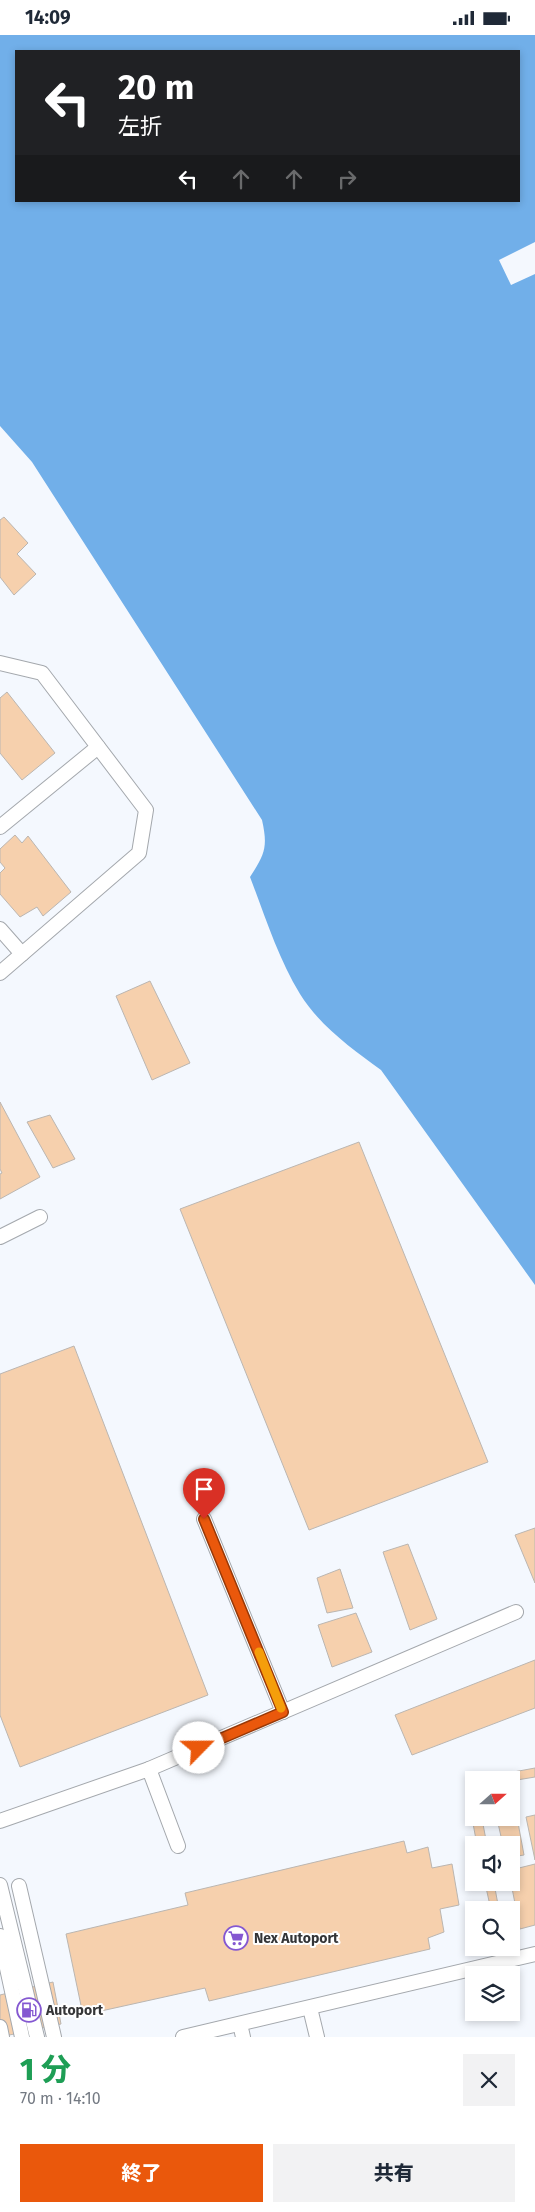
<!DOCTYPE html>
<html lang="ja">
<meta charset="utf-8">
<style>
body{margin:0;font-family:"Fira Sans","Noto Sans JP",sans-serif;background:#f2f2f3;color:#1f2937;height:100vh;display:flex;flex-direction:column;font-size:19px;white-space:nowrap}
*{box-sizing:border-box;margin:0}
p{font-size:16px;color:#747a83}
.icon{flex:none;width:28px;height:28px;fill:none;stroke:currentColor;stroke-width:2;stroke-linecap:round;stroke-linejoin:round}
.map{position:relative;height:2002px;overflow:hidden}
.side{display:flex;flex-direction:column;background:#fff;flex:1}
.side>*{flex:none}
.banner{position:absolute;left:15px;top:15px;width:505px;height:152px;border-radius:0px;box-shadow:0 2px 8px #0003;background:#202124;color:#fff;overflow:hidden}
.needle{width:32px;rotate:69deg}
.tools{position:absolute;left:465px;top:1736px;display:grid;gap:10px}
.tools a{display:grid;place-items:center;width:55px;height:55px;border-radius:0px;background:#fff;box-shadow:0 2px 8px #0003;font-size:25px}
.pin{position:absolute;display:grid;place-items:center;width:42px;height:42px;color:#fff;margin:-51px -21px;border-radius:50% 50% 50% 0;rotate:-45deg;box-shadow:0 0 5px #0007}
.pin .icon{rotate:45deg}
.me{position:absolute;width:55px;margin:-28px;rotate:67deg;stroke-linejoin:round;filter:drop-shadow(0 0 4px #0008)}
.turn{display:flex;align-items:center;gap:18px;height:105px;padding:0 20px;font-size:22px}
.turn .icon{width:65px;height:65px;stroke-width:2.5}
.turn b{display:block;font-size:35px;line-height:42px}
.lanes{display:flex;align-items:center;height:48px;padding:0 20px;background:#0003;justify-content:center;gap:25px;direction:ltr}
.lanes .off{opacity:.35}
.round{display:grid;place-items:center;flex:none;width:52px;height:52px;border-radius:0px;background:#f2f2f3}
.summary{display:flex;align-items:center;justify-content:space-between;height:85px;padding:0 20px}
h1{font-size:30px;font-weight:800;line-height:38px;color:#1e9e55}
.cta{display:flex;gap:10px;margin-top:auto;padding:10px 20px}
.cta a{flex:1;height:58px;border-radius:0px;background:#ea580c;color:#fff;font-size:20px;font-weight:800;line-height:58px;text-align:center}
.cta a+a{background:#f2f2f3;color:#1f2937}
.status{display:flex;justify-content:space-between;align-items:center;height:35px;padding:0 25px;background:#fff;direction:ltr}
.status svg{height:14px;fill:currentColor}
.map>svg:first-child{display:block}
.water{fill:#71afe9;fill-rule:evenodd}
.building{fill:#f6d0ad;stroke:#bbb6b1}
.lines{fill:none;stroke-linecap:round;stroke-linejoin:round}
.lane-casing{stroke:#a4a8ad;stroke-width:16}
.lane{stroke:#fff;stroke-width:14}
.route-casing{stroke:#983908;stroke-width:12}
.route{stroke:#ea580c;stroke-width:9}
.slow{stroke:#f59e0b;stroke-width:9}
.labels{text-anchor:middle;stroke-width:4;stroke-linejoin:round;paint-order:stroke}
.poi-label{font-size:14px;font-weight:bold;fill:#343537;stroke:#fff;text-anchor:start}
</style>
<div class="status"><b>14:09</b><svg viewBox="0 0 49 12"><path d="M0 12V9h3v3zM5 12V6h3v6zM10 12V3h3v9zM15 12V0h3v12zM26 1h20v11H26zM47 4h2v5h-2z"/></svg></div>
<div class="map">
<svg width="535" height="2002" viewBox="0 0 535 2002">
<rect width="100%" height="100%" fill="#f4f8fe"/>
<path class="water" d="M0,0H535V207L499,225L511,250L535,239V1250L381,1035C352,1014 319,990 300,959C278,923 265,881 250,842C265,819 268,812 262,785L32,427L0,391ZM16,16H519V166H16Z"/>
<g class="building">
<path d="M4,482L28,508L17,519L36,539L14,560L0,542V485Z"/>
<path d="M7,657L55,718L22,745L0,718V663Z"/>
<path d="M15,800L22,808L28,801L71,857L43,881L37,872L20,882L0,859V838L5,833L0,827V814Z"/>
<path d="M150,946L190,1028L152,1045L116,961Z"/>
<path d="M0,1067L40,1142L0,1164V1139L2,1138L0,1134Z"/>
<path d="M50,1080L75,1124L53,1133L27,1087Z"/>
<path d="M359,1107L488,1427L309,1495L180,1174Z"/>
<path d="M74,1311L208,1660L20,1732L0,1680V1339Z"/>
<path d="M535,1493V1548L515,1500Z"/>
<path d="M408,1509L437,1584L410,1595L383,1517Z"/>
<path d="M340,1534L353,1573L327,1578L317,1543Z"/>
<path d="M356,1578L372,1617L332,1632L318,1590Z"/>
<path d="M535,1625V1673L412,1720L395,1680Z"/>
<path d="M535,1733V1742L511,1746L492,1745V1741Z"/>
<path d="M516,1777L524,1820L511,1822V1810H503L497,1784L511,1782V1779Z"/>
<path d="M535,1780V1825L526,1782Z"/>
<path d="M472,1783L482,1784L487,1810H477Z"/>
<path d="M404,1806L407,1818L428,1812L432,1833L452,1829L459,1870L440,1874L444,1897L428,1903L430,1914L209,1966L205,1953L83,1980L66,1899L188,1870L185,1858Z"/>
<path d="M535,1829V1890L520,1894L511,1848V1835Z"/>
<path d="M485,1848H494L499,1875H491Z"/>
<path d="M53,1947L61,1989L0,2002V1960Z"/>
</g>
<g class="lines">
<g class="lane-casing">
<g id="lane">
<path d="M0,628L42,638L146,775L139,818L0,938"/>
<path d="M0,792L98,712"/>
<path d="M0,894L22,919"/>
<path d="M0,1202L40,1182"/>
<path d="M204,1484L283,1677"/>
<path d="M149,1734L516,1577"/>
<path d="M0,1786L149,1734L178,1811"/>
<path d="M0,1850L37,2002"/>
<path d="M19,1851L54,2002"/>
<path d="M0,1901L22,2002"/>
<path d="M310,1973L317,2002"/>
<path d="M240,1989L243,2002"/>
<path d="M0,1992L2,2002"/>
<path d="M183,2002L535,1919"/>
</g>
</g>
<use href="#lane" class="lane"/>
</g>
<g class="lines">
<g class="route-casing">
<path id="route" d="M199,1713L283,1677L204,1484"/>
</g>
<use href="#route" class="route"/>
<path class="slow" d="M259,1617L281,1673"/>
</g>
<defs>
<g id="supermarket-ring" transform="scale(1.25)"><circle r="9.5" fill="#fff" stroke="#8458d1" stroke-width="1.5"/><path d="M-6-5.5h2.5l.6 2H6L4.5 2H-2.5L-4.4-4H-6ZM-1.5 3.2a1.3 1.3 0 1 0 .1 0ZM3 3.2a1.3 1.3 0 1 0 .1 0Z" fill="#8458d1"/></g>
<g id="fuel-ring" transform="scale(1.25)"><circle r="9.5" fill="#fff" stroke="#8458d1" stroke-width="1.5"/><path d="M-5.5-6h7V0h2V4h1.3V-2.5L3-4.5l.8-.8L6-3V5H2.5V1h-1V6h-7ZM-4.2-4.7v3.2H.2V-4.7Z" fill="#8458d1"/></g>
</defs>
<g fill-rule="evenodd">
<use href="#supermarket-ring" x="236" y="1903"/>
<use href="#fuel-ring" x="29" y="1975"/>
</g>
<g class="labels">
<g class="poi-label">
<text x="254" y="1908">Nex Autoport</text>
<text x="46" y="1980">Autoport</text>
</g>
</g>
</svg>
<div class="tools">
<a><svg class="needle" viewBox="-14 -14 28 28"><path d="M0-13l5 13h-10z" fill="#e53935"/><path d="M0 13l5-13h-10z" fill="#747a83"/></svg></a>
<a><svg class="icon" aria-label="sound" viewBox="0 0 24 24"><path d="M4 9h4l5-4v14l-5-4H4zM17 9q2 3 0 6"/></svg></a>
<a><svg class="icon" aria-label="search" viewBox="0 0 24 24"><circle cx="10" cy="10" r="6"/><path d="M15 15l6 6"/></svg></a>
<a><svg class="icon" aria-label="layers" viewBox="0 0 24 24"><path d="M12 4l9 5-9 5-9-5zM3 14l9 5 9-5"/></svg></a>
</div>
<div class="pin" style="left:204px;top:1484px;background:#d93025"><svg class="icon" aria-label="arrive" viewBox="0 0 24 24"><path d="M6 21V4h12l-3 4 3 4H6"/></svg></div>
<svg class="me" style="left:199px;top:1713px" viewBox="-20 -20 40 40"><circle r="19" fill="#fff"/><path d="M0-13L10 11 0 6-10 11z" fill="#ea580c"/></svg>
<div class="banner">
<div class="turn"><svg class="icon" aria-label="left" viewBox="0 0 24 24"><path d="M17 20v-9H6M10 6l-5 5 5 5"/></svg><div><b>20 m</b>左折</div></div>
<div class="lanes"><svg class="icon" aria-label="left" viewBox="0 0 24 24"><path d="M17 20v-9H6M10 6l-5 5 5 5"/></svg><svg class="icon off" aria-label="ahead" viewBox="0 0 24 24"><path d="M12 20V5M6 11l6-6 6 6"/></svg><svg class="icon off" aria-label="ahead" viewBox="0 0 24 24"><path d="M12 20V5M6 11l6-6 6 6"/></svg><svg class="icon off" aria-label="right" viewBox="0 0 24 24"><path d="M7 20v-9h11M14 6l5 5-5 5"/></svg></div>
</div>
</div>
<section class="side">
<div class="summary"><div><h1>1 分</h1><p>70 m · 14:10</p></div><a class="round"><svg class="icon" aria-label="close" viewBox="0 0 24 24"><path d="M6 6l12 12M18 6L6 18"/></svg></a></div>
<div class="cta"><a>終了</a><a>共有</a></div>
</section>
